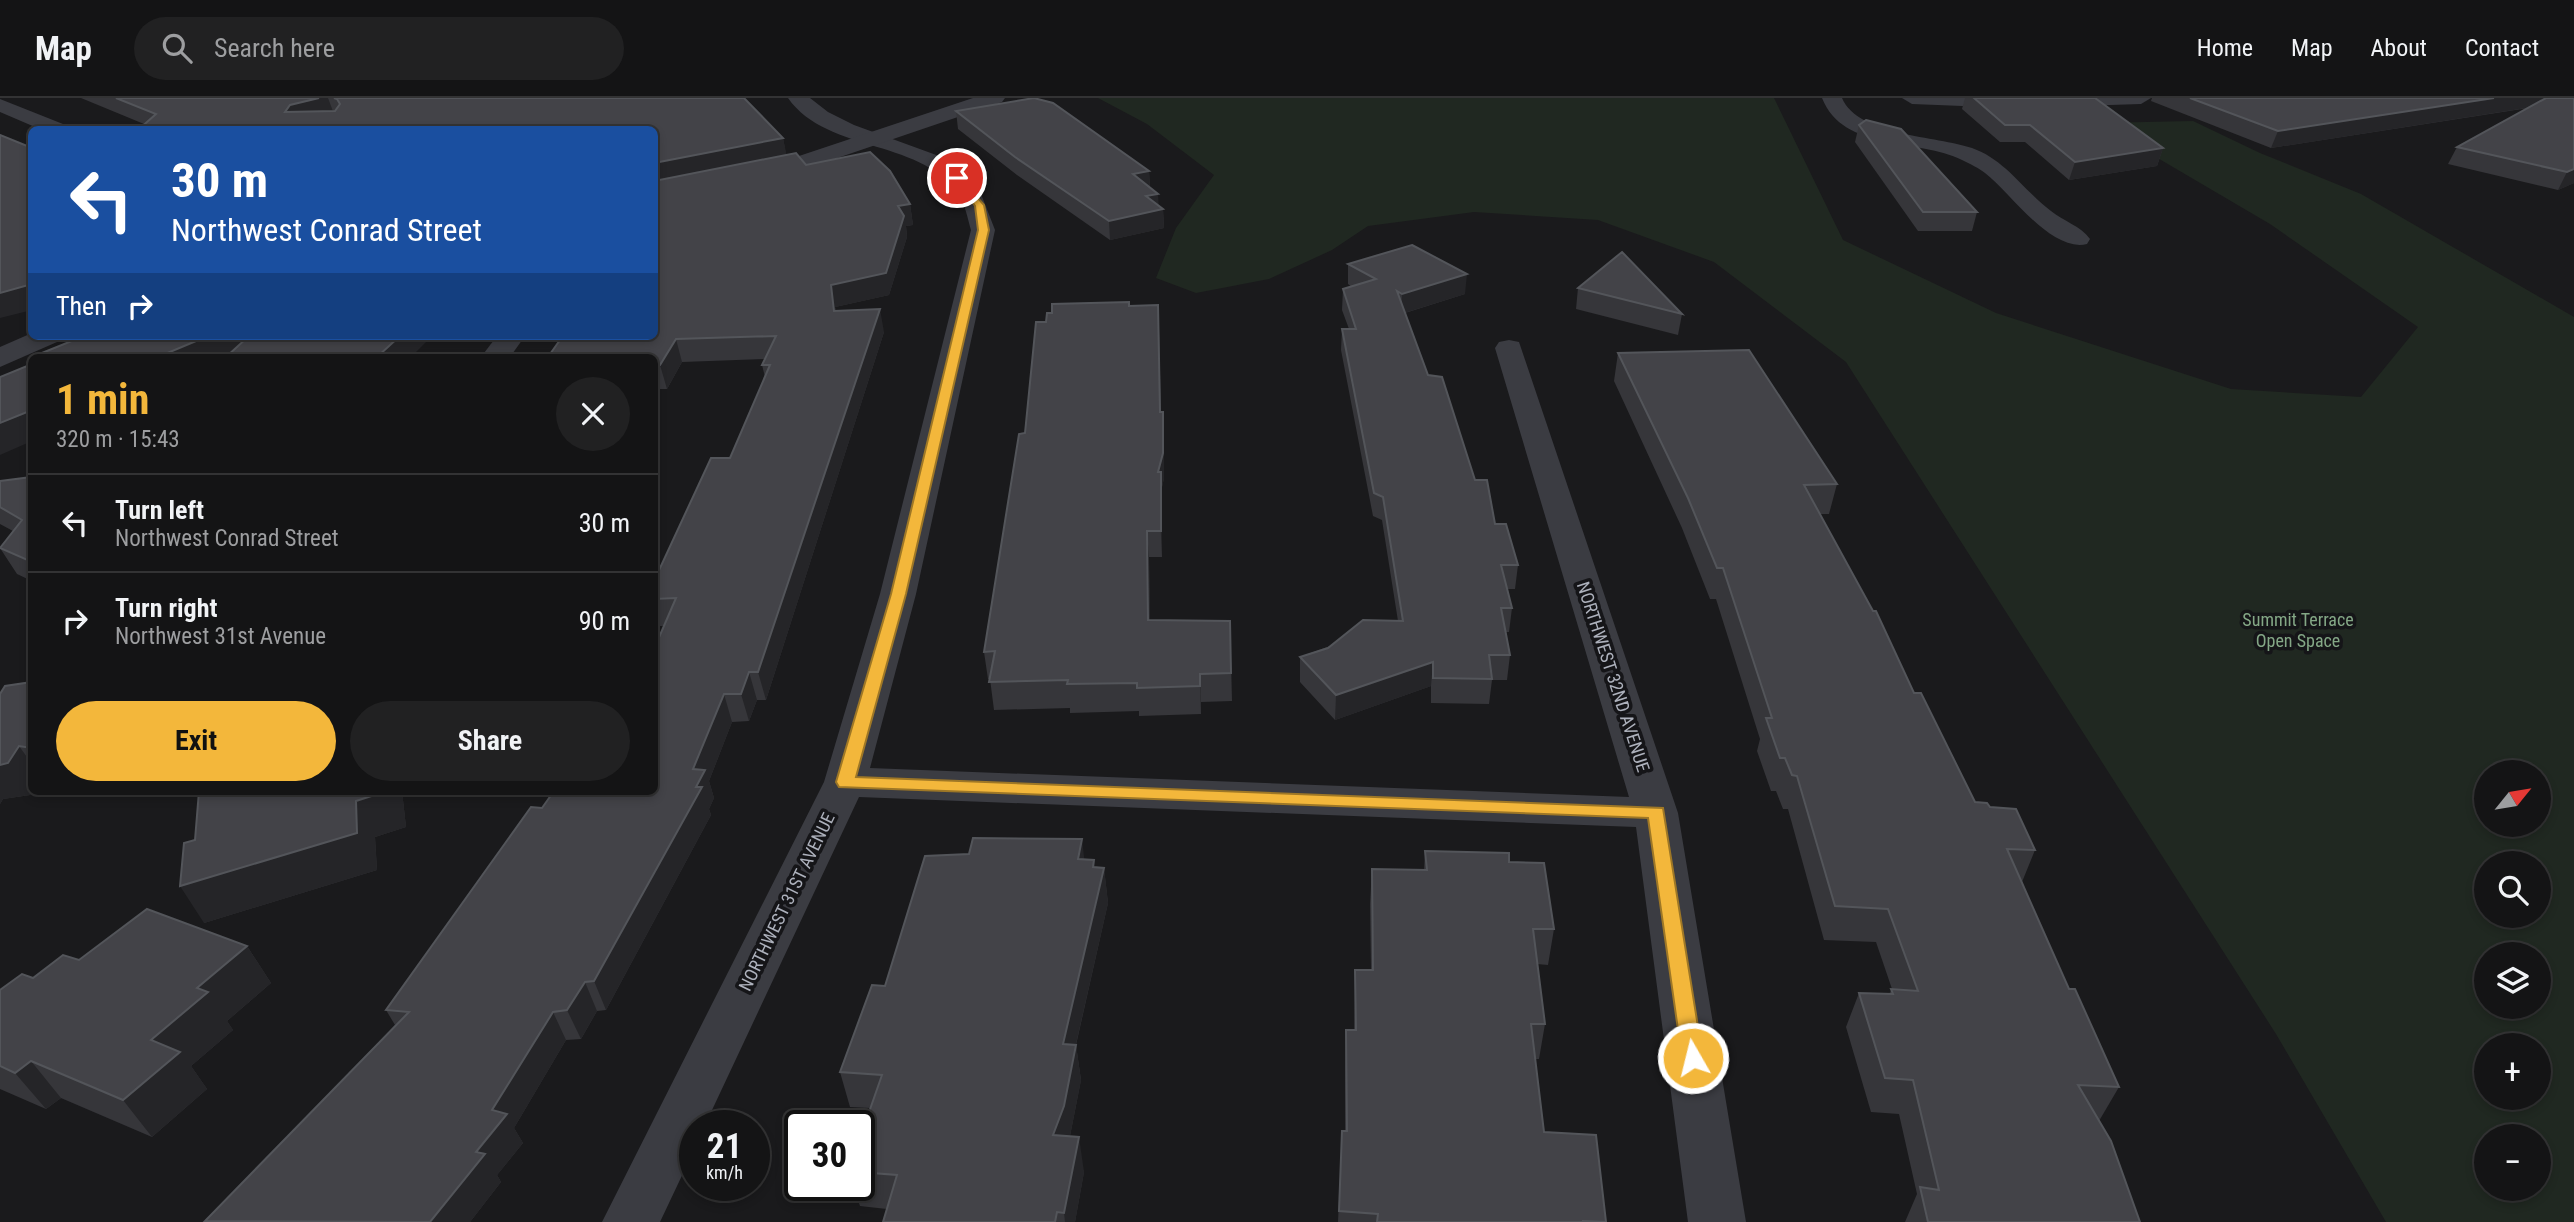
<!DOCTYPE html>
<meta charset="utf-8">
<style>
body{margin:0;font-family:"Roboto Condensed",sans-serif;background:#212122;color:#f1f3f6;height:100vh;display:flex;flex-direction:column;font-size:26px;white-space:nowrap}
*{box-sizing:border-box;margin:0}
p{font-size:23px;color:#9d9ea0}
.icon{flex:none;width:38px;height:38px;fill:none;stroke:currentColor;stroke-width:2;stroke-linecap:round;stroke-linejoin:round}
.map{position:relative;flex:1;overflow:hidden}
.sheet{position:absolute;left:28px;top:256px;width:630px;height:441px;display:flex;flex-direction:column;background:#141415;border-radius:10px;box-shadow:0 4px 10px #0003,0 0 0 2px #333334}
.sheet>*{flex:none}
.hud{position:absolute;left:28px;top:28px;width:630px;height:214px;border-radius:10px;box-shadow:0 4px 10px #0003,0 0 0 2px #333334;background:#1a4fa0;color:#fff;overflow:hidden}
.needle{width:46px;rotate:60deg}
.buttons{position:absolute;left:2474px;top:662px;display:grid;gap:14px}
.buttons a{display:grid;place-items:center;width:77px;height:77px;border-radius:50%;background:#141415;box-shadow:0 4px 10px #0003,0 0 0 2px #333334;font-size:35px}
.speed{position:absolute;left:679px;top:1012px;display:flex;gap:14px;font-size:35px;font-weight:700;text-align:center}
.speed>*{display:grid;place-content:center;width:91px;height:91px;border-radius:50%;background:#141415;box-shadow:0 4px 10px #0003,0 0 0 2px #333334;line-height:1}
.speed small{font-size:18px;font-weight:400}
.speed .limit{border:4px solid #111;border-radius:10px;background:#fff;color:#111}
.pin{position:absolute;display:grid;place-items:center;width:60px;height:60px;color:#fff;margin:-30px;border:4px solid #fff;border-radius:50%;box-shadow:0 2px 7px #0007}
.me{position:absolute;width:77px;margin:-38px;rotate:352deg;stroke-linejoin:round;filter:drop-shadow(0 0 5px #0008)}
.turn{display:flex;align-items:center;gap:24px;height:147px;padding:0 28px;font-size:32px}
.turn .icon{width:91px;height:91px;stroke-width:2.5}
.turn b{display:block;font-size:49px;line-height:60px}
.then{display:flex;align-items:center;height:66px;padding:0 28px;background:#0003;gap:14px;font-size:26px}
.round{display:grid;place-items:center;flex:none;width:74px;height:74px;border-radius:37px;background:#212122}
.summary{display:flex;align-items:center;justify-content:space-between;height:119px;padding:0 28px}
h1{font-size:42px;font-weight:700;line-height:52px;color:#f3b73b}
.action{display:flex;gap:14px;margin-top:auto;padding:14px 28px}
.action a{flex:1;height:80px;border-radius:42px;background:#f3b73b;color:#111;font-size:28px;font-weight:700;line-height:80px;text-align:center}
.action a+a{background:#212122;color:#f1f3f6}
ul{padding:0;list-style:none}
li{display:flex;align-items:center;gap:21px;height:98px;padding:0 28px;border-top:2px solid #333334}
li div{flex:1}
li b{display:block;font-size:26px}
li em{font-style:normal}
header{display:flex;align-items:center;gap:42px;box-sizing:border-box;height:98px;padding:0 35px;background:#141415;border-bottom:2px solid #333334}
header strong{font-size:33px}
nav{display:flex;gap:38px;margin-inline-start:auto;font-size:24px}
.search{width:490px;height:63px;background:#212122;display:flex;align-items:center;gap:18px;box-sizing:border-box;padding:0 24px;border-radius:38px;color:#9d9ea0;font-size:26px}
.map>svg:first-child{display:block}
.green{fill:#202821;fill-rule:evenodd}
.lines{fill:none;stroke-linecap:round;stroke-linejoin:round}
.minor{fill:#3b3c42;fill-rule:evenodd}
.tertiary{fill:#3b3c42;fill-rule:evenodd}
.wall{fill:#36363a}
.shaded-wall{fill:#252528}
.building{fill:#434348;stroke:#53555a;stroke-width:2}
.route{fill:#f3b73b;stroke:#9e7726;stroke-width:2}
.labels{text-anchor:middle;stroke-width:7;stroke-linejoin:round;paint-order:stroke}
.park-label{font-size:18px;fill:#84a786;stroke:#151518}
.street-label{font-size:18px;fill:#adb1bc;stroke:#151518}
</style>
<header>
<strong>Map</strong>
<div class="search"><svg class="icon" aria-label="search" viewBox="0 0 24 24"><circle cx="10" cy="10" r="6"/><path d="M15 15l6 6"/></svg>Search here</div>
<nav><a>Home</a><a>Map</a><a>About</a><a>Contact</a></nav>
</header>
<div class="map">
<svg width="2574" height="1124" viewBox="0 0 2574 1124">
<rect width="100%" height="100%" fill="#1a1a1c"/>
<path class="green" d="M1098,0H1774L1843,142L1996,215L2231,291L2361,299L2418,229L2270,126L2098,25L2193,23L2260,55L2361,96L2574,219V1124H2386L2276,936L1846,264L1714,164L1598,122L1474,114L1368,128L1332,152L1269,181L1196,195L1156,180L1176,130L1214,77L1147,26ZM2487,674H2539V726H2487ZM2487,765H2539V817H2487ZM2487,856H2539V908H2487ZM2487,947H2539V999H2487ZM2487,1038H2539V1090H2487Z"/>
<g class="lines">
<g class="minor">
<path d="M788,0H810L828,14L854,27L939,58L963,74L981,96L995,132L916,496L870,670L1629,699L1495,250L1499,244L1509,242L1519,244L1678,715L1746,1124H1688L1636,729L859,699L705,1027H695V1050L660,1124H602L824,684L880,496L971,132C968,122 966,110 961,101C926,39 828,57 788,0Z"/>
<path d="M1822,0H1842C1858,38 1937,38 1972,50C2006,62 2024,93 2051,113C2063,123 2081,128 2090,141L2087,146C2051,155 2010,94 1985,75C1979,70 1970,66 1962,62C1919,40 1843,54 1822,0Z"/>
<path d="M0,1L68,28L71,32H42L0,14Z"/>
<path d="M497,238H525L510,259H481Z"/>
</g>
<g class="tertiary">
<path d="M973,0H1005L1002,4L805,71L654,103V89L790,61Z"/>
<path d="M1902,0H2151L2141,6L2013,10L1912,6Z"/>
<path d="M32,235V238H61L57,244L0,269V249Z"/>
</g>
</g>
<g class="wall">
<path d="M81,0H744L783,40L786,57L806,67L910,106L913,127L906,128L907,139L889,197L835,209L836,213L884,234L766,602H757L749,623L732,624L709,683L714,700L709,711L711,717L606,912L597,913L581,941L566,942L514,1030L523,1045L497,1077L501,1084L470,1124H206L395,927L386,912L542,710L654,693L664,528H655L654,526V483L730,360L765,279L762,267L765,261L682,264L667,291H658L654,295V32L144,26Z"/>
<path d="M1965,0H2095L2163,50L2157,68L2069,82L2025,44H2000L1962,11Z"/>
<path d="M2152,0H2574V85L2558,92L2448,66L2457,49L2528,10L2271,50L2151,3Z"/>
<path d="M956,13L1149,73L1150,90L1158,107L1163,111L1164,130L1110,142L1017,77L958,31Z"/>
<path d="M1859,27L1977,114L1972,133H1918L1855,44Z"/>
<path d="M1348,166L1465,196L1405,215L1428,277L1495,426L1518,467L1515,491H1507L1512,510L1509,534H1506L1510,557L1507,582H1492L1489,606L1431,605V588L1335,622L1300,584V559L1398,523L1382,422L1373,418L1341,252L1342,231H1349L1342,212L1343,191L1352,189L1348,186Z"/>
<path d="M1578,190L1682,216L1678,237L1576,211Z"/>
<path d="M1130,208L1159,230L1161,314L1164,338V380L1162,389V459H1149L1150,522L1230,523L1232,603L1201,604V616L1139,618V613L1070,615V610L994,612L990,581H988L984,554L1025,335Z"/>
<path d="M1618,255L1837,386L1829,416H1820L1914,595L1975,704L1990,709L2035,752L2022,784L2069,891L2119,989L2099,1023L2140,1124H1905L1917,1096L1899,1016L1871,1014L1846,929L1859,895L1889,896L1892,891L1876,844L1824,842L1788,711H1783L1776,693H1771L1757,653L1760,641L1716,501H1710L1682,430L1614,283Z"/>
<path d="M32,379V483L17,476L0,450L13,433L0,426V383Z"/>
<path d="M32,584V693L30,697L3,701L0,706V596Z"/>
<path d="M114,693H140L135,697Z"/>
<path d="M178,693H402L406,729L375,739L377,772L204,825L195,742L199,697Z"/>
<path d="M1425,753L1509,764L1554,831L1548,867L1537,866L1545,926L1539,961H1535L1544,1034L1606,1124H1338L1342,1033H1345V968L1346,932H1354L1355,872H1371L1370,806L1372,771L1424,772Z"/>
<path d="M1084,761L1095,769L1104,770L1108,805L1076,947L1081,982L1070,1038L1084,1074L1075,1124H883L887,1111L860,1108L853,1087H859V1043L870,1010L850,1009L840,974L885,888Z"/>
<path d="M247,848L271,885L227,923L233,932L191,968L207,991L152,1039L61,1000L46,1011L0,991V892L79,862Z"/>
</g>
<g class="shaded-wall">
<path d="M310,0H328L334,16L285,14L290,7Z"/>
<path d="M2494,0H2560L2558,5L2271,50L2278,33Z"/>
<path d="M783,40L787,59L654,86V65Z"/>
<path d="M2163,50L2157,68L2069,82L2075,64Z"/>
<path d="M2574,71V85L2558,92L2567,74Z"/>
<path d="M1149,73L1150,91L1133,76Z"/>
<path d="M1158,96L1159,112L1163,111L1164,130L1110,142L1109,123L1146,98Z"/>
<path d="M910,106L913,127L906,128L907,139L889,197L835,209L839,236L834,213L831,187L898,108Z"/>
<path d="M1467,176L1465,196L1401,216L1402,196Z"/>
<path d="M32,186V212L0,220V195Z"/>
<path d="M1158,207L1159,230L1161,339L1160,314Z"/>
<path d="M880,211L884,234L766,602L758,574Z"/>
<path d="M208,238H272L224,259H158Z"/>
<path d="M400,238H432L411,259H377Z"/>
<path d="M676,241L682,264L667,291L660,267Z"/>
<path d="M654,278L658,291L654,295Z"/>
<path d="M32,312V343L0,357V325Z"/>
<path d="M1163,314L1164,338V380L1162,389V459L1158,374Z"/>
<path d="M1147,433L1149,459L1150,549L1148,522Z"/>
<path d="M1433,564L1431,588L1335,622L1336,597Z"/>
<path d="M749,574L757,602L749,623L741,596Z"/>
<path d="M1200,576L1201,604V616L1200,588Z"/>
<path d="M724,596L732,624L709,683L714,700L709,711L711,717L606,912L594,883L693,671Z"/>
<path d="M19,648L32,666V693H33L30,697L3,701L0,706V667Z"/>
<path d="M387,693H402L406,729L375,739L377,772L204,825L180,788L356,703Z"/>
<path d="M1082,741L1086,776L1078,761Z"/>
<path d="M1094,762L1098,795L1104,770L1108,805L1068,981L1063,946Z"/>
<path d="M247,848L271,885L227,923L233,932L191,968L207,991L152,1039L123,1002L151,942L197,890Z"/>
<path d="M585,884L597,913L581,941L567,912Z"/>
<path d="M553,914L566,942L514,1030L523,1045L497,1077L501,1084L470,1124H430L492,1012Z"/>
<path d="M1076,947L1081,982L1069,1043L1053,1037Z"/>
<path d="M31,963L61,1000L46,1011L15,975Z"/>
<path d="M1079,1039L1084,1074L1075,1124H1065L1064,1115Z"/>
</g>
<g class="building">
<path d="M116,0H319L290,7L285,14L335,13L340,6L337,1L334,0H744L783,40L654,65V32H138L156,16Z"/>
<path d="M1034,0L1053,5L1149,73L1133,76L1158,96L1146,98L1163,111L1109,123L1015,59L956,13Z"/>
<path d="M1974,0H2095L2163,50L2075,64L2030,27H2005Z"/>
<path d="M2190,0H2494L2278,33Z"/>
<path d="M2546,0H2574V71L2567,74L2457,49Z"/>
<path d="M1866,22L1901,31L1977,114H1923L1859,27Z"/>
<path d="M0,37L32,50V186L0,195Z"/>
<path d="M870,54L890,73L910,106L898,108L904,118L886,175L831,187L834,213L880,211L758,574H749L741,596H724L693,671L705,672L696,689H702L594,883L585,884L567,912L553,914L492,1012L507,1016L476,1054L485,1056L430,1124L205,1123L409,914L386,912L531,709L542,710L554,693H654V551L676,500L654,501V483L711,360H730L770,267H762L776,238L676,241L660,267L654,268V259H548L560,242H566L569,238H654V83L796,55L806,67Z"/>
<path d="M1412,147L1467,176L1402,196L1397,193L1428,277L1442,279L1475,382H1487L1495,426H1506L1518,467H1501L1512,510H1501L1510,557H1489L1492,581L1433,580V564L1336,597L1300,559L1328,550L1363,522L1403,523L1383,399L1374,395L1342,231H1356L1343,191L1376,181L1348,166Z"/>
<path d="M1622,154L1682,216L1578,190Z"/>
<path d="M1129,204V208L1158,207L1160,314H1163V355L1158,374H1161V433H1147L1148,522L1230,523L1231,575L1200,576V588L1137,590V585L1067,586L1068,582L989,584L995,553L984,554L1019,336L1025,335L1036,224H1046L1047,215H1052V206Z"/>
<path d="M84,238H208L158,259H32Z"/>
<path d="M249,238H400L377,259H226Z"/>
<path d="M1749,252L1837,386L1804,387L1873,513H1876L1914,595H1921L1975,704L1987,705L1990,709L2016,711L2035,752L2007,751L2069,891H2075L2119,989L2078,987L2111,1043L2140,1124H1928L1920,1089L1939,1092L1913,982L1885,980L1859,895L1893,896L1891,891L1918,893L1888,811L1835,808L1797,678L1792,677L1785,660H1780L1766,620H1772L1723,470H1717L1688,400L1618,255Z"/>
<path d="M32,266V312L0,325V279Z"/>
<path d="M32,379V464L0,450L22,422L0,409V383Z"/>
<path d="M32,584V650L19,648L8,665L0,667V596L5,588Z"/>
<path d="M199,693H387L356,703L357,735L180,788L184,745L195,742Z"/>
<path d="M973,740L1082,741L1078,761L1094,762L1093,769L1104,770L1063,946L1076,947L1064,1008L1053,1037L1079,1039L1064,1115L1057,1114L1055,1124H883L897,1077L859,1074V1043L882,977L840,974L872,887L885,888L925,758L969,756Z"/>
<path d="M1425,753L1509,755V764L1544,765L1554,831H1533L1545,926H1531L1544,1034L1596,1037L1606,1124L1583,1123V1124H1377L1378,1116L1339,1113L1342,1033H1347L1346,932H1356L1355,872H1373L1372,771L1427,772Z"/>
<path d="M147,811L247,848L197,890L208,894L151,942L180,954L123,1002L31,963L15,975L0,968V892L22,876L33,880L63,857L79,862Z"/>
</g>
<path class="route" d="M954,79H960L984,107L989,132L906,496L856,679L1663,710L1703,960L1700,966L1693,969L1685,966L1682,960L1648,720L839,689L836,684L891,496L978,132L975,108Z"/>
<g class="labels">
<g class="park-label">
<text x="2298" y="528">Summit Terrace<tspan x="2298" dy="21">Open Space</tspan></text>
</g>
<g class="street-label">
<text transform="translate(1613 579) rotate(72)" y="6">NORTHWEST 32ND AVENUE</text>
<text transform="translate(787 804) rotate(-64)" y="6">NORTHWEST 31ST AVENUE</text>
</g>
</g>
</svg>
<div class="buttons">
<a><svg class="needle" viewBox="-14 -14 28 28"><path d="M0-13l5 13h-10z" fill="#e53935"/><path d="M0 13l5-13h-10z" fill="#9d9ea0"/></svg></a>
<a><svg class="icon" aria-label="search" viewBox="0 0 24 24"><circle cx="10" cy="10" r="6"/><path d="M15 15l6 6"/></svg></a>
<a><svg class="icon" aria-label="layers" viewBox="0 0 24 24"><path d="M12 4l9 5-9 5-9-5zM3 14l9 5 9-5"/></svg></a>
<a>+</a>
<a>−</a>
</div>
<div class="speed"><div>21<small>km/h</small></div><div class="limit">30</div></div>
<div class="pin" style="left:957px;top:80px;background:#d93025"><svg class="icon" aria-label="arrive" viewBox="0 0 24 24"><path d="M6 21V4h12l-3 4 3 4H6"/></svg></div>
<svg class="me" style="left:1693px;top:960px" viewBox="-20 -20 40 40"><circle r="17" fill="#f3b73b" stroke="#fff" stroke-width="3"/><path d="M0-11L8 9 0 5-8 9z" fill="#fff"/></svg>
<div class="hud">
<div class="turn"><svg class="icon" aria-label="left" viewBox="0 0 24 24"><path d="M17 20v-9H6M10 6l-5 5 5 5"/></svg><div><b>30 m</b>Northwest Conrad Street</div></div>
<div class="then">Then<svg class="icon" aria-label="right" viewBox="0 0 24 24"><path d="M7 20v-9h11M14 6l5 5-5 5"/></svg></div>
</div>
<section class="sheet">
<div class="summary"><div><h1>1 min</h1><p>320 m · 15:43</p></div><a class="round"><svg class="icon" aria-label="close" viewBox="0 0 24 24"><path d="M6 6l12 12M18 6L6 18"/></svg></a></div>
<ul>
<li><svg class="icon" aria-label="left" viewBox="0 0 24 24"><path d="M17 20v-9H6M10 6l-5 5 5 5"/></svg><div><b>Turn left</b><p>Northwest Conrad Street</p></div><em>30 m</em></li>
<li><svg class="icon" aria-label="right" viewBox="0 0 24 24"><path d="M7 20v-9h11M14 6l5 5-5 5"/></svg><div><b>Turn right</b><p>Northwest 31st Avenue</p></div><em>90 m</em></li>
</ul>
<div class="action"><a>Exit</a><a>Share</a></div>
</section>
</div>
